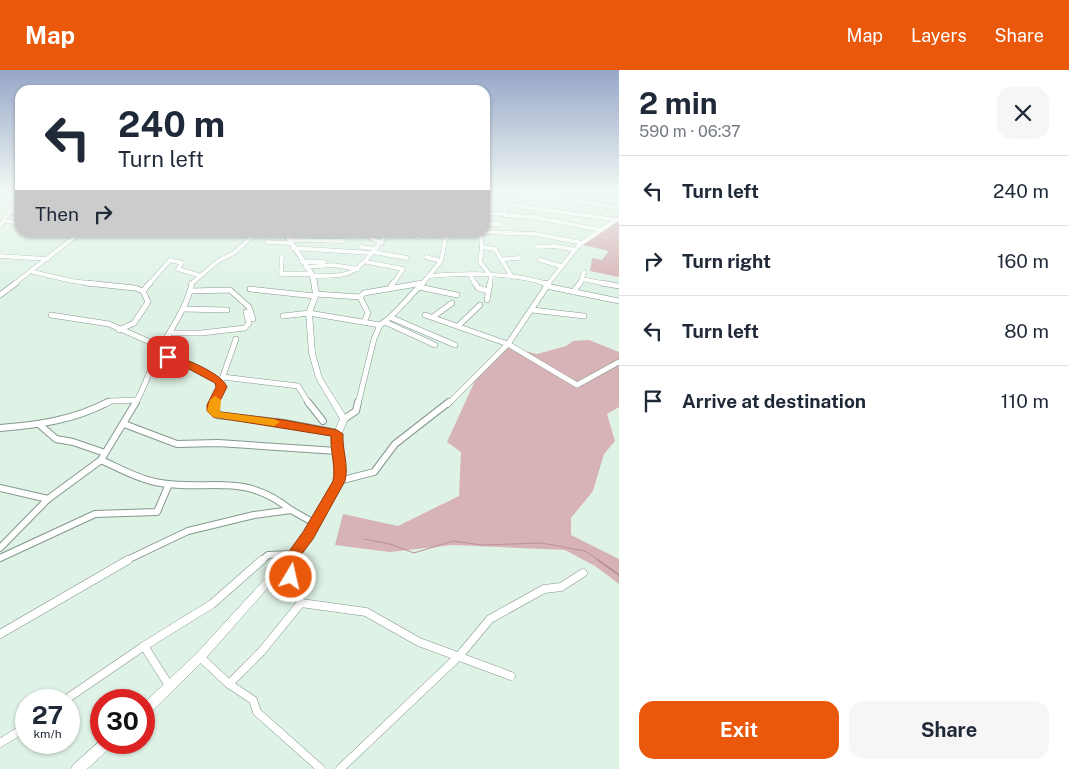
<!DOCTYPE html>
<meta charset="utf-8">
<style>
body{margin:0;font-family:"Public Sans",sans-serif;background:#f6f6f7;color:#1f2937;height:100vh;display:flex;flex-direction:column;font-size:19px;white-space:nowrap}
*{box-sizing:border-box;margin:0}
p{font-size:16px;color:#747a83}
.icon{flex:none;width:28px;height:28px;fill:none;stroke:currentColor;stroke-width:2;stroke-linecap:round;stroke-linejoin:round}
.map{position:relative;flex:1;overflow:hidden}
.drawer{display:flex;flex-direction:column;background:#fff;width:450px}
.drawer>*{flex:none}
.guide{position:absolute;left:15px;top:15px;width:475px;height:152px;border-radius:15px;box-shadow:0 1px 4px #0004;background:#fff;color:#1f2937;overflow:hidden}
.speed{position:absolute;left:15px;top:619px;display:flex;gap:10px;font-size:25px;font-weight:700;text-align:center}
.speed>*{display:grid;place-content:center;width:65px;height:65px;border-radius:50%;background:#fff;box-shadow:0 1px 4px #0004;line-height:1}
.speed small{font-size:12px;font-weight:400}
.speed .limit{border:8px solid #d22;background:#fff;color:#111}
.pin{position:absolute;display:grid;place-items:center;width:42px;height:42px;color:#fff;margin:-21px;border-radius:10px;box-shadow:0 2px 8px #0006}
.me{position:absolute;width:55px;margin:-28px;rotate:9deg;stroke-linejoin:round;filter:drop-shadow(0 0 4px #0008)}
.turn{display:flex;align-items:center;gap:18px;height:105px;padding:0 20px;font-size:22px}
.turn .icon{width:65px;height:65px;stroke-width:2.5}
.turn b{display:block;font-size:35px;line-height:42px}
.then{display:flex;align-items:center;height:48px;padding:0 20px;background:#0003;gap:10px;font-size:19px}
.round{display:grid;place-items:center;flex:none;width:52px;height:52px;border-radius:15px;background:#f6f6f7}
.overview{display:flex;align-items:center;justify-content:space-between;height:85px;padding:0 20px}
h1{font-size:30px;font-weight:700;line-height:38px}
.action{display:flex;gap:10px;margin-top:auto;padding:10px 20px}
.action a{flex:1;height:58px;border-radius:15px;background:#ea580c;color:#fff;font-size:20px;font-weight:700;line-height:58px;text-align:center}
.action a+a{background:#f6f6f7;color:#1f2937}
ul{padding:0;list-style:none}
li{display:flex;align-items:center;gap:15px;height:70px;padding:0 20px;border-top:1px solid #e0e1e3}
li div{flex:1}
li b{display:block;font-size:19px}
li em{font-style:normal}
header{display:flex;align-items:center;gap:30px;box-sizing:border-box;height:70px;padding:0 25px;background:#ea580c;color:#fff}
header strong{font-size:24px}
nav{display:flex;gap:28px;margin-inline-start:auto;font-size:18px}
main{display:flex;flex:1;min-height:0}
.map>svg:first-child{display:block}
.green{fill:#d7b2b6}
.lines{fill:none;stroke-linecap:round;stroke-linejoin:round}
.stream-far1{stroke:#bd9197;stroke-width:1}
.stream{stroke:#bd9197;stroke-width:2}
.minor-far3-casing{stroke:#86988e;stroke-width:4.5}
.minor-far2-casing{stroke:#86988e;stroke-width:6}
.minor-far1-casing{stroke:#86988e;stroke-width:8}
.minor-casing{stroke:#86988e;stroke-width:9}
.secondary-casing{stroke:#86988e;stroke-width:1}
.minor-far3{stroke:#fff;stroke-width:4}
.minor-far2{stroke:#fff;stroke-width:5}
.minor-far1{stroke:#fff;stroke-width:6}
.minor{stroke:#fff;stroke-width:8}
.secondary{fill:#fff;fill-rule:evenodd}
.route{fill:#ea580c;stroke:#983908}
.slow{fill:#f59e0b}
</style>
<header>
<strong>Map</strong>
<nav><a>Map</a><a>Layers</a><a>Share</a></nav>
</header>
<main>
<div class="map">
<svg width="619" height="699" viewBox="0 0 619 699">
<rect width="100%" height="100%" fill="#dff2e6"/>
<g class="green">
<path d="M619,144V207L590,201L592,188L602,190L609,181L579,174C591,163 609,157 619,144Z"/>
<path d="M589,270L619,282V337L607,344L615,371L604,384L593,421L571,448V465L619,489V514L595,496L565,480L452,475L390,482L335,475L343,444L398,456L459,426L461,382L447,372L479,302L508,277L537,284L566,276L573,271Z"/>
</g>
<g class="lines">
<path class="stream-far1" d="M364,469L390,474L414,483L453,471L482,475L541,473L585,481L600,491"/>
<path class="stream" d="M598,490L619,505"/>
<g class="minor-far3-casing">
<g id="minor-far3">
<path d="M508,122L520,128H555"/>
<path d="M561,122L555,128L619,138"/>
<path d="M568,122L600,126"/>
<path d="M485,125L490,122"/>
<path d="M10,141L19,122"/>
<path d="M485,143L505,144V134L618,150"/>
<path d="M504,145L533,147L601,160"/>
<path d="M4,151L20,153"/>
<path d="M485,154H500"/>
<path d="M0,156L10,141H20"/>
<path d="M65,162L76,167"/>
<path d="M367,162L371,168L382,173"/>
<path d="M424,162L448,167"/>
<path d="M480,162L482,177L480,192L491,206L490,214"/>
<path d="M485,162L535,164L583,173"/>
<path d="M417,167L424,162"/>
<path d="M289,170L344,171"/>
<path d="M267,172L290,173"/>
<path d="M361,177L376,179"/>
<path d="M482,177L495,179L512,207"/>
<path d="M537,177L555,176L575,180"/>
<path d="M292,178L372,183"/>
<path d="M373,182L407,188"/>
<path d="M0,186L48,189"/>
<path d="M282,186L281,204H311"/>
<path d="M426,187L441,191"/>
<path d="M504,189L520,188"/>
<path d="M540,190L561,196"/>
<path d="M302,192H324"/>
<path d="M367,192L403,199L393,214"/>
<path d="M306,197L333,195L358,199"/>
<path d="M33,202L72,211L97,214"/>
<path d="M470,205L475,214"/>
<path d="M313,206C342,206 352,208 371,184C377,176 383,170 388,162"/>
<path d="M430,206C468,203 510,202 547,214"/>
<path d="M582,209L607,214"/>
<path d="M14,214L81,162"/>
<path d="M149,214L170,190L182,193L178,199L198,205"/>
<path d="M191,214L218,191L234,183L257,162"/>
<path d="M416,214L423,213"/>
<path d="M422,214L441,191L445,170L451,162"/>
<path d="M548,214L578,176L619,148"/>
<path d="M580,214L584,202"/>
</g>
</g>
<g class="minor-far2-casing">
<g id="minor-far2">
<path d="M86,213L135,218L143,221"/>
<path d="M475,213L478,218L488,221"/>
<path d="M543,213L548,214"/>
<path d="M601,213L619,216"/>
<path d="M391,216L393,213"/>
<path d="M546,216L619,231"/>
<path d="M419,217L457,225"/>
<path d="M250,219L315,226"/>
<path d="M191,221L230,220L249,237L253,249"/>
<path d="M573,222L580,213"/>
<path d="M316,224L360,227"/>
<path d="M0,225L16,213"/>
<path d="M487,230L490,213"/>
<path d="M183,239L227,240"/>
<path d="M532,240L584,246"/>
<path d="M51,245L109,254L150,272L165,274"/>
<path d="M425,245L508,274L577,315L619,292"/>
<path d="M283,246L309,243L380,255L374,269L358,334"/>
<path d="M433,247L452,233"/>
<path d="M392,248L455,275"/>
<path d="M364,252L368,243L360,227L364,223L423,213"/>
<path d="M385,252L435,275"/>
<path d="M380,255C397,244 408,227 423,213"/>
<path d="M458,256L480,235"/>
<path d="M119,260L134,253L148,232L143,221L150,213"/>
<path d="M170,263H201L245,258L249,253L246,242"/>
<path d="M157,285L177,289L220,311L221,317L214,334"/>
<path d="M223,307L298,316L309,334"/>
<path d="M222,309L236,269"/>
<path d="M106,334L111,331L137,330"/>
<path d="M135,334C144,319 149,302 156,287C168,262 187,239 192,213"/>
<path d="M448,334L508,274L549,213"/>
</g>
</g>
<g class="minor-far1-casing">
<g id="minor-far1">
<path d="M214,332L213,341L217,345L284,353L337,363"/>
<path d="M308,332L323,351"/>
<path d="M344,349L356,341L358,332"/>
<path d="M124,354L177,374L218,373L337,381"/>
<path d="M40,355L56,369L73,372L105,383"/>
<path d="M0,358C38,355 74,350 108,332"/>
<path d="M101,390C119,398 136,408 155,412C209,423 241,400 291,440"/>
<path d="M339,411L374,402L395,374L449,332"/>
<path d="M0,418L48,429"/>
<path d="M0,478L48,429L101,390L136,332"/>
<path d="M0,488L95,444L157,442L169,414"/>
<path d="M125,491L188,461L254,445L291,440L314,453"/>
<path d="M261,491L268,485L294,484L293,491"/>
</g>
</g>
<g class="minor-casing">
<g id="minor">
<path d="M301,533L366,542L419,572L511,606"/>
<path d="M0,564L128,490"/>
<path d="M144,576L170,617"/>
<path d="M200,587L229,614L253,630L257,642L321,699"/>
<path d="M229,614L261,582L301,533L291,507L293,490"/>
<path d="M65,630L144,576L212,534L262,490"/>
<path d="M0,673L26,657"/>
<path d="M340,699L460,585L490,549L544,519L561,517L583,503"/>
</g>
</g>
<g class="secondary-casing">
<g id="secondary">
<path d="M282,162H287L316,206L319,224L312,243L315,283L322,308L348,349L340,367L344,399L343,411L303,478L204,590L148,645L144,647V633L196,584L297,474L335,411L336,399L332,367L340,349L316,308L309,283L306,243L313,224L310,206Z"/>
<path d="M101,670V672H114L112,676L87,699H71L73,695Z"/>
</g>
</g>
<use href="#minor-far3" class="minor-far3"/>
<use href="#minor-far2" class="minor-far2"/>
<use href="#minor-far1" class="minor-far1"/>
<use href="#minor" class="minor"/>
<use href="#secondary" class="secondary"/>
</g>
<linearGradient id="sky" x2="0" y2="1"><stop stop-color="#97a6c8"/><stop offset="0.55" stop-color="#f1f9f4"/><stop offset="1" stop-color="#f1f9f4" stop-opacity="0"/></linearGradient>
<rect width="619" height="220" fill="url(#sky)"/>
<path class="route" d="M168,284C182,287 222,303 227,317L218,335L220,342L284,350L337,360L343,364C342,380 349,395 345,411L313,469L301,485L296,511H286L284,507L287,484L303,462L333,411C336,396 330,381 331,366L213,347L207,341V335L216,317L215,313L174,291L165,289L163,287Z"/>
<path class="slow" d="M215,326L221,330L220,342L274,349L280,352L274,356L213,347L207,341L210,330Z"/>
</svg>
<div class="speed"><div>27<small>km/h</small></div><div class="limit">30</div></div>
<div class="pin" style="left:168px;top:287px;background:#d93025"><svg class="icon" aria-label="arrive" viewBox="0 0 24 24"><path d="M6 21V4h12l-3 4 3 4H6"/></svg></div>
<svg class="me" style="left:291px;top:507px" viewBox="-20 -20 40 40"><circle r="17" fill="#ea580c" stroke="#fff" stroke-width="3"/><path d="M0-11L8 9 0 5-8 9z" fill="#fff"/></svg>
<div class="guide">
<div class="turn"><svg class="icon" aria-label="left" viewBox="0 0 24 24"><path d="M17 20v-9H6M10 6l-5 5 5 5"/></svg><div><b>240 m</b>Turn left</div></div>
<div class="then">Then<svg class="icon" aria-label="right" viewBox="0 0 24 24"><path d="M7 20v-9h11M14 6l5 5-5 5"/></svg></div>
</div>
</div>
<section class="drawer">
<div class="overview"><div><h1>2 min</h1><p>590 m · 06:37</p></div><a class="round"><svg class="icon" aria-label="close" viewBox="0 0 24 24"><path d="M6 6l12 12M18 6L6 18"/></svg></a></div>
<ul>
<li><svg class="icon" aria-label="left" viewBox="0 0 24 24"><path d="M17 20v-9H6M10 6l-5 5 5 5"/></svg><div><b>Turn left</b></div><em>240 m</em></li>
<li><svg class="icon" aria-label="right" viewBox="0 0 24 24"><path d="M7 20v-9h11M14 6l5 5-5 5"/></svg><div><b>Turn right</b></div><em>160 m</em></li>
<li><svg class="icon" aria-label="left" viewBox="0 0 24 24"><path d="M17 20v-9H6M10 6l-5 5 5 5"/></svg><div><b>Turn left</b></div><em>80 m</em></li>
<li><svg class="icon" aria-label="arrive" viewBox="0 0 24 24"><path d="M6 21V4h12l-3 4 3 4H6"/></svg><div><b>Arrive at destination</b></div><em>110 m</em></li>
</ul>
<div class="action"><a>Exit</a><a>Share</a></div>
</section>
</main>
